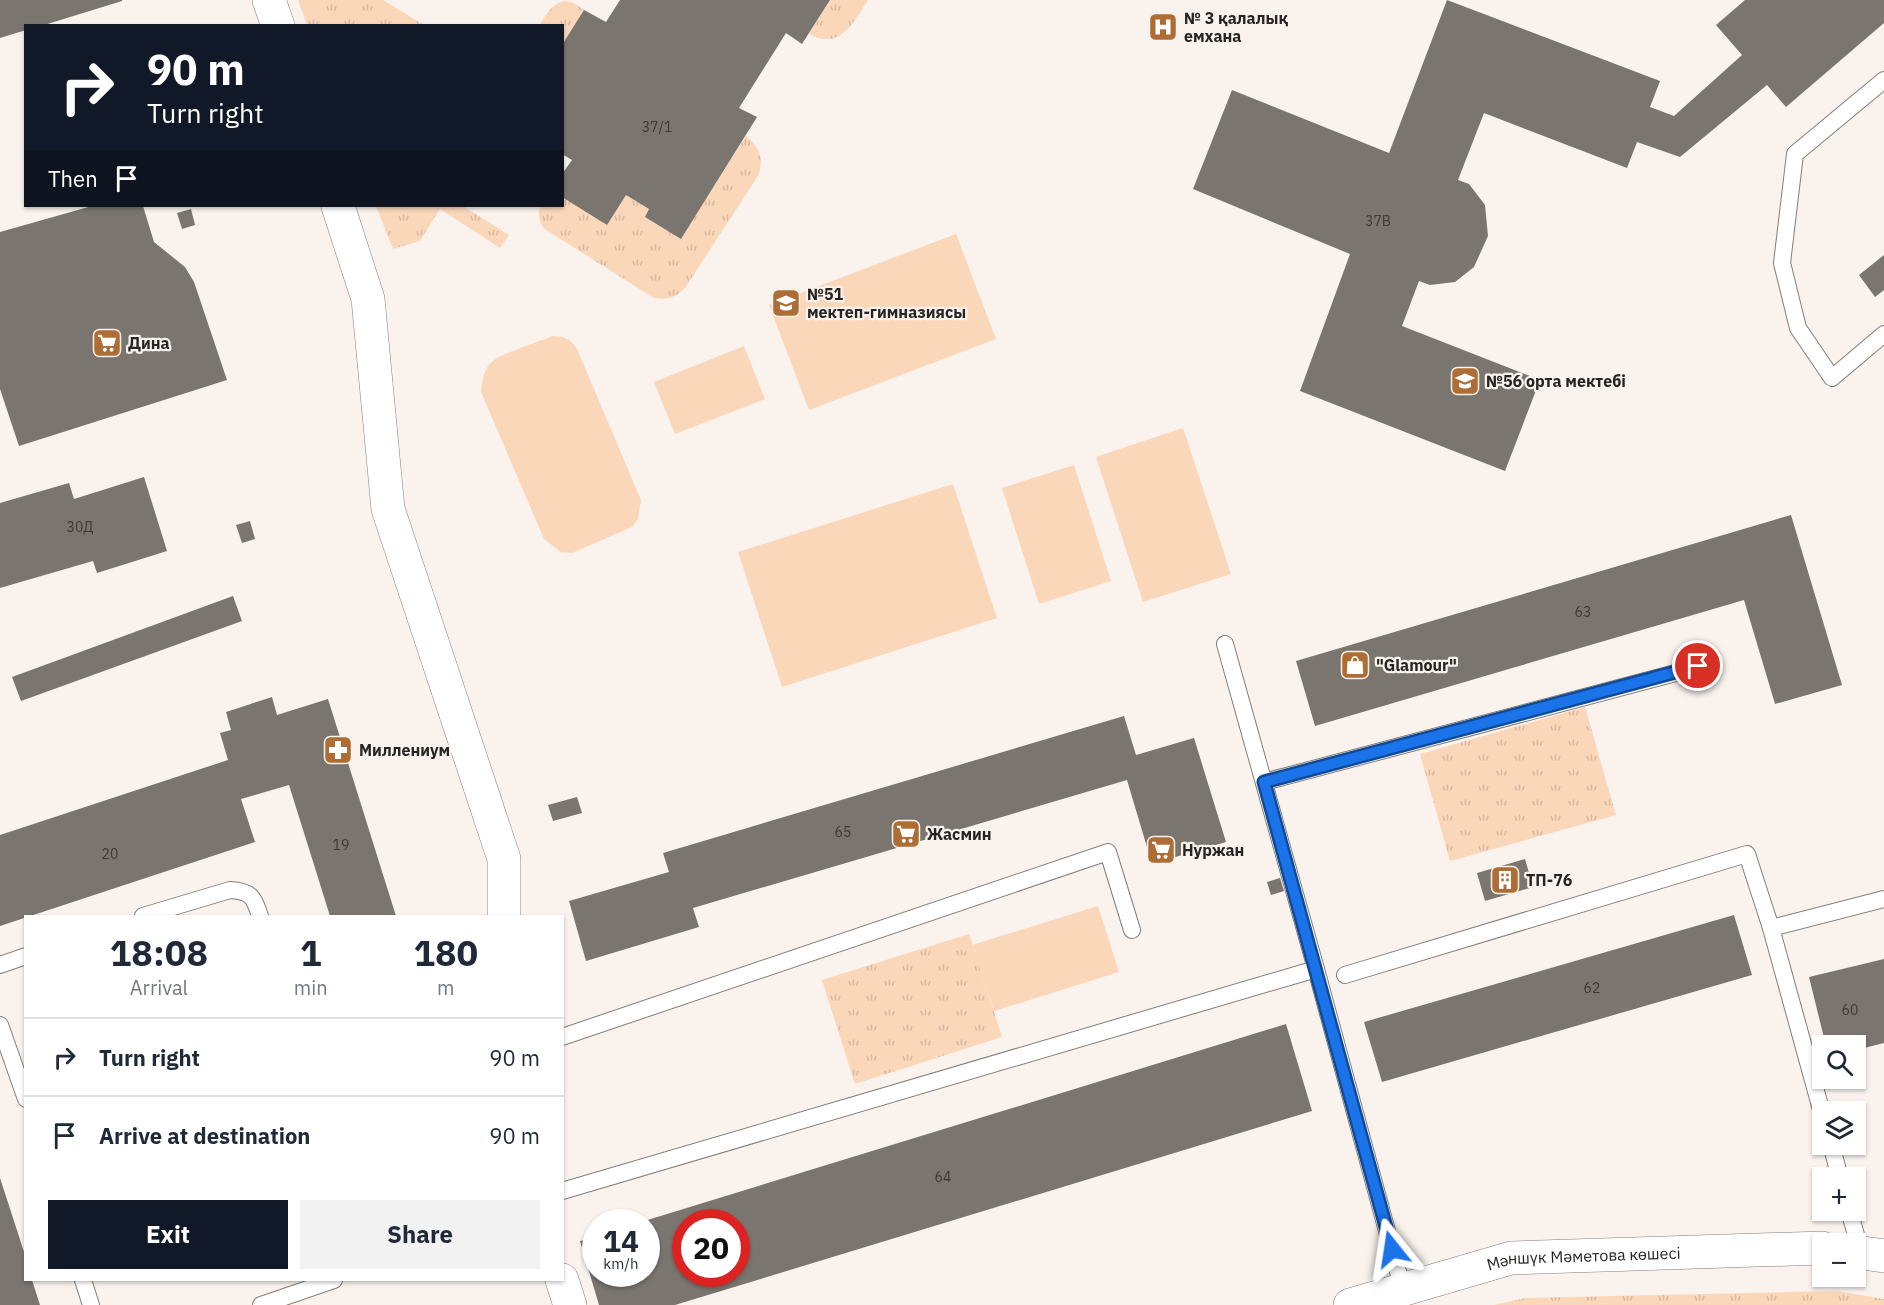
<!DOCTYPE html>
<meta charset="utf-8">
<style>
body{margin:0;font-family:"IBM Plex Sans",sans-serif;background:#f2f2f3;color:#1f2937;height:100vh;display:flex;flex-direction:column;font-size:22px;white-space:nowrap}
*{box-sizing:border-box;margin:0}
p{font-size:20px;color:#747a83}
.icon{flex:none;width:33px;height:33px;fill:none;stroke:currentColor;stroke-width:2;stroke-linecap:round;stroke-linejoin:round}
.map{position:relative;flex:1;overflow:hidden}
.details{position:absolute;left:24px;top:915px;width:540px;height:366px;display:flex;flex-direction:column;background:#fff;border-radius:0px;box-shadow:0 2px 4px #0004}
.details>*{flex:none}
.banner{position:absolute;left:24px;top:24px;width:540px;height:183px;border-radius:0px;box-shadow:0 2px 4px #0004;background:#111827;color:#fff;overflow:hidden}
.fabs{position:absolute;left:1812px;top:1035px;display:grid;gap:12px}
.fabs a{display:grid;place-items:center;width:54px;height:54px;border-radius:0px;background:#fff;box-shadow:0 2px 4px #0004;font-size:30px}
.speed{position:absolute;left:582px;top:1209px;display:flex;gap:12px;font-size:30px;font-weight:700;text-align:center}
.speed>*{display:grid;place-content:center;width:78px;height:78px;border-radius:50%;background:#fff;box-shadow:0 2px 4px #0004;line-height:1}
.speed small{font-size:15px;font-weight:400}
.speed .limit{border:9px solid #d22;background:#fff;color:#111}
.pin{position:absolute;display:grid;place-items:center;width:51px;height:51px;color:#fff;margin:-26px;border:3px solid #fff;border-radius:50%;box-shadow:0 2px 6px #0007}
.me{position:absolute;width:66px;margin:-33px;rotate:345deg;stroke-linejoin:round;filter:drop-shadow(0 0 4px #0008)}
.turn{display:flex;align-items:center;gap:21px;height:126px;padding:0 24px;font-size:27px}
.turn .icon{width:78px;height:78px;stroke-width:2.5}
.turn b{display:block;font-size:42px;line-height:51px}
.then{display:flex;align-items:center;height:57px;padding:0 24px;background:#0003;gap:12px;font-size:22px}
.eta{display:flex;justify-content:space-evenly;align-items:center;height:102px;text-align:center}
.eta b{font-size:36px;font-weight:700;line-height:42px}
.action{display:flex;gap:12px;margin-top:auto;padding:12px 24px}
.action a{flex:1;height:69px;border-radius:0px;background:#111827;color:#fff;font-size:24px;font-weight:700;line-height:69px;text-align:center}
.action a+a{background:#f2f2f3;color:#1f2937}
ul{padding:0;list-style:none}
li{display:flex;align-items:center;gap:18px;height:78px;padding:0 24px;border-top:2px solid #e0e1e3}
li div{flex:1}
li b{display:block;font-size:22px}
li em{font-style:normal}
.map>svg:first-child{display:block}
.grass{fill:url(#grass-tufts)}
.pitch{fill:#fbd7ba}
.building{fill:#7b7570;fill-rule:evenodd}
.lines{fill:none;stroke-linecap:round;stroke-linejoin:round}
.lane-casing{stroke:#847e79;stroke-width:18}
.street-casing{stroke:#847e79;stroke-width:34}
.secondary-casing{stroke:#847e79;stroke-width:34}
.lane{stroke:#fff;stroke-width:16}
.street{stroke:#fff;stroke-width:33}
.secondary{stroke:#fff;stroke-width:33}
.route-casing{stroke:#114b97;stroke-width:15}
.route{stroke:#1a73e8;stroke-width:10}
.labels{text-anchor:middle;stroke-width:4.5;stroke-linejoin:round;paint-order:stroke}
.number-label{font-size:14px;fill:#3c3936}
.poi-label{font-size:16px;font-weight:bold;fill:#272523;stroke:#f9f2ed;text-anchor:start}
.street-label{font-size:16px;fill:#272523;stroke:#f9f2ed}
</style>
<div class="map">
<svg width="1884" height="1305" viewBox="0 0 1884 1305">
<defs>
<pattern id="grass-tufts" width="24" height="20" patternUnits="userSpaceOnUse" patternTransform="scale(1.5)"><rect width="24" height="20" fill="#fbd7ba"/><path d="M3 7l-1-3M5 7V3M7 7l1-3M15 17l-1-3M17 17v-4M19 17l1-3" fill="none" stroke="#d7b8a0"/></pattern>
</defs>
<rect width="100%" height="100%" fill="#f9f2ed"/>
<g class="grass">
<path d="M298,0H383L424,25H307Z"/>
<path d="M830,0H868C853,23 840,51 809,34Z"/>
<path d="M565,1L574,3L584,10L563,45L562,26H539C546,15 552,3 565,1Z"/>
<path d="M746,136C760,149 764,157 758,176L685,288C675,298 668,300 654,298L543,228C540,220 536,213 541,206H562L563,197L626,195L649,209L645,217L681,238Z"/>
<path d="M376,206H463L509,235L500,248L440,209L420,241L393,249Z"/>
<path d="M1585,707L1616,815L1450,861L1420,754Z"/>
<path d="M969,934L1002,1037L855,1084L822,980Z"/>
<path d="M1837,1291L1884,1299V1305H1494L1525,1298Z"/>
</g>
<g class="pitch">
<path d="M956,234L996,339L809,410L769,305Z"/>
<path d="M552,336C564,336 571,339 577,349L641,500L638,519L632,527L572,553L561,552L544,539L481,392C482,380 484,368 493,361C502,353 539,342 552,336Z"/>
<path d="M744,346L765,399L675,434L654,382Z"/>
<path d="M1183,428L1231,574L1143,602L1096,457Z"/>
<path d="M1074,465L1111,581L1039,604L1002,488Z"/>
<path d="M953,484L997,618L782,687L738,552Z"/>
<path d="M1098,906L1119,972L994,1011L972,945Z"/>
</g>
<g class="building">
<path d="M0,0H122V1L41,26H26V30L0,38Z"/>
<path d="M620,0H830L802,44L786,33L739,108L757,117L681,239L645,217L649,209L626,195L607,225L562,197V174L572,160L562,154V45L584,10L606,22Z"/>
<path d="M1447,0L1660,81L1650,107L1674,116L1742,55L1716,25L1745,0H1884V23L1786,107L1767,85L1680,157L1637,142L1627,168L1484,113L1458,180L1469,184L1485,205L1488,236L1474,267L1455,282L1430,285L1419,281L1402,326L1540,380L1505,471L1300,391L1350,254L1193,189L1232,90L1389,153Z"/>
<path d="M92,206H143L154,242L185,267L194,282L227,380L19,446L0,389V232Z"/>
<path d="M191,209L195,225L182,229L177,213Z"/>
<path d="M1884,255V290L1875,297L1859,275Z"/>
<path d="M144,477L167,551L97,573L93,561L0,588V503L69,483L74,499Z"/>
<path d="M1791,515L1842,685L1775,704L1744,600L1315,726L1296,661Z"/>
<path d="M250,521L255,539L242,543L236,525Z"/>
<path d="M233,596L242,621L21,701L12,677Z"/>
<path d="M272,697L277,715L328,699L396,916H330L289,785L241,799L255,842L0,926V835L228,760L220,733L231,730L226,712Z"/>
<path d="M1124,716L1136,755L1194,738L1226,842L1152,864L1127,780L693,908L699,927L586,961L569,901L669,872L663,853Z"/>
<path d="M577,797L582,813L553,821L548,805Z"/>
<path d="M1525,859L1533,887L1485,901L1477,873Z"/>
<path d="M1280,878L1284,891L1271,895L1267,882Z"/>
<path d="M1734,915L1752,975L1382,1082L1364,1022Z"/>
<path d="M1884,959V1043L1856,1050V1046H1826L1809,977Z"/>
<path d="M1286,1024L1312,1111L675,1305H599L580,1241L596,1236V1274H646V1222H641ZM686,1222H736V1274H686Z"/>
<path d="M0,1178L26,1258V1280H32L40,1305H0Z"/>
</g>
<g class="lines">
<g class="lane-casing">
<g id="lane">
<path d="M1884,80L1795,154L1782,263L1798,328L1832,378L1884,334"/>
<path d="M1225,644L1316,969L1403,1290"/>
<path d="M1264,782L1698,667"/>
<path d="M143,916L230,890C251,891 254,897 260,916"/>
<path d="M0,965L26,956"/>
<path d="M1345,975L1747,854L1771,928"/>
<path d="M0,1025L26,1099"/>
<path d="M562,1037L1108,852L1132,930"/>
<path d="M1822,1113L1771,928L1884,899"/>
<path d="M1831,1144L1840,1178"/>
<path d="M562,1191L1316,969"/>
<path d="M1849,1210L1861,1253"/>
<path d="M83,1280L91,1305"/>
<path d="M261,1305L334,1280"/>
</g>
</g>
<g class="street-casing">
<g id="street">
<path d="M269,0L278,26"/>
<path d="M338,206L368,299L388,509L504,859V916"/>
<path d="M562,1280L570,1305"/>
</g>
</g>
<g class="secondary-casing">
<g id="secondary">
<path d="M1856,1252L1884,1256"/>
<path id="s1" d="M1350,1305L1511,1258L1822,1248"/>
</g>
</g>
<use href="#lane" class="lane"/>
<use href="#street" class="street"/>
<use href="#secondary" class="secondary"/>
</g>
<g class="lines">
<g class="route-casing">
<path id="route" d="M1392,1249L1264,782L1698,666"/>
</g>
<use href="#route" class="route"/>
</g>
<defs>
<g id="hospital-square" transform="scale(1.5)"><rect x="-9" y="-9" width="18" height="18" rx="4" fill="#ad6d35" stroke="#f9f2ed"/><path d="M-5-5h3v3.5h4V-5h3V5h-3V1.5h-4V5h-3Z" fill="#fff"/></g>
<g id="school-square" transform="scale(1.5)"><rect x="-9" y="-9" width="18" height="18" rx="4" fill="#ad6d35" stroke="#f9f2ed"/><path d="M0-5L7-2L0 1L-7-2ZM-4 1L0 2.5L4 1V4Q0 6-4 4Z" fill="#fff"/></g>
<g id="supermarket-square" transform="scale(1.5)"><rect x="-9" y="-9" width="18" height="18" rx="4" fill="#ad6d35" stroke="#f9f2ed"/><path d="M-6-5.5h2.5l.6 2H6L4.5 2H-2.5L-4.4-4H-6ZM-1.5 3.2a1.3 1.3 0 1 0 .1 0ZM3 3.2a1.3 1.3 0 1 0 .1 0Z" fill="#fff"/></g>
<g id="shop-square" transform="scale(1.5)"><rect x="-9" y="-9" width="18" height="18" rx="4" fill="#ad6d35" stroke="#f9f2ed"/><path d="M-5-2.5h2.3a2.7 3.5 0 0 1 5.4 0H5L5.5 6h-11ZM-1.5-2.5h3a1.5 2.3 0 0 0-3 0Z" fill="#fff"/></g>
<g id="pharmacy-square" transform="scale(1.5)"><rect x="-9" y="-9" width="18" height="18" rx="4" fill="#ad6d35" stroke="#f9f2ed"/><path d="M-2-6h4v4h4v4h-4v4h-4v-4h-4v-4h4Z" fill="#fff"/></g>
<g id="building-square" transform="scale(1.5)"><rect x="-9" y="-9" width="18" height="18" rx="4" fill="#ad6d35" stroke="#f9f2ed"/><path d="M-4-6H4V6H1V3H-1V6H-4ZM-2.5-4.3h1.7v1.8h-1.7ZM.8-4.3h1.7v1.8H.8ZM-2.5-1h1.7V.8h-1.7ZM.8-1h1.7V.8H.8Z" fill="#fff"/></g>
</defs>
<g fill-rule="evenodd">
<use href="#hospital-square" x="1163" y="27"/>
<use href="#school-square" x="786" y="303"/>
<use href="#supermarket-square" x="107" y="343"/>
<use href="#school-square" x="1465" y="381"/>
<use href="#shop-square" x="1355" y="665"/>
<use href="#pharmacy-square" x="338" y="750"/>
<use href="#supermarket-square" x="906" y="834"/>
<use href="#supermarket-square" x="1161" y="850"/>
<use href="#building-square" x="1505" y="880"/>
</g>
<g class="labels">
<g class="number-label">
<text x="657" y="132">37/1</text>
<text x="1378" y="226">37В</text>
<text x="80" y="532">30Д</text>
<text x="1583" y="617">63</text>
<text x="843" y="837">65</text>
<text x="341" y="850">19</text>
<text x="110" y="859">20</text>
<text x="1592" y="993">62</text>
<text x="1850" y="1015">60</text>
<text x="943" y="1182">64</text>
</g>
<g class="poi-label">
<text x="1184" y="24">№ 3 қалалық<tspan x="1184" dy="18">емхана</tspan></text>
<text x="807" y="300">№51<tspan x="807" dy="18">мектеп-гимназиясы</tspan></text>
<text x="128" y="349">Дина</text>
<text x="1486" y="387">№56 орта мектебі</text>
<text x="1376" y="671">"Glamour"</text>
<text x="359" y="756">Миллениум</text>
<text x="927" y="840">Жасмин</text>
<text x="1182" y="856">Нуржан</text>
<text x="1526" y="886">ТП-76</text>
</g>
<g class="street-label">
<text dy="6" stroke="none"><textPath href="#s1" startOffset="240">Мәншүк Мәметова көшесі</textPath></text>
</g>
</g>
</svg>
<div class="fabs">
<a><svg class="icon" aria-label="search" viewBox="0 0 24 24"><circle cx="10" cy="10" r="6"/><path d="M15 15l6 6"/></svg></a>
<a><svg class="icon" aria-label="layers" viewBox="0 0 24 24"><path d="M12 4l9 5-9 5-9-5zM3 14l9 5 9-5"/></svg></a>
<a>+</a>
<a>−</a>
</div>
<div class="speed"><div>14<small>km/h</small></div><div class="limit">20</div></div>
<div class="pin" style="left:1698px;top:666px;background:#d93025"><svg class="icon" aria-label="arrive" viewBox="0 0 24 24"><path d="M6 21V4h12l-3 4 3 4H6"/></svg></div>
<svg class="me" style="left:1392px;top:1249px" viewBox="-20 -20 40 40"><path d="M0-17L14 15 0 8-14 15z" fill="#1a73e8" stroke="#fff" stroke-width="4"/></svg>
<div class="banner">
<div class="turn"><svg class="icon" aria-label="right" viewBox="0 0 24 24"><path d="M7 20v-9h11M14 6l5 5-5 5"/></svg><div><b>90 m</b>Turn right</div></div>
<div class="then">Then<svg class="icon" aria-label="arrive" viewBox="0 0 24 24"><path d="M6 21V4h12l-3 4 3 4H6"/></svg></div>
</div>
<section class="details">
<div class="eta">
<div><b>18:08</b><p>Arrival</p></div>
<div><b>1</b><p>min</p></div>
<div><b>180</b><p>m</p></div>
</div>
<ul>
<li><svg class="icon" aria-label="right" viewBox="0 0 24 24"><path d="M7 20v-9h11M14 6l5 5-5 5"/></svg><div><b>Turn right</b></div><em>90 m</em></li>
<li><svg class="icon" aria-label="arrive" viewBox="0 0 24 24"><path d="M6 21V4h12l-3 4 3 4H6"/></svg><div><b>Arrive at destination</b></div><em>90 m</em></li>
</ul>
<div class="action"><a>Exit</a><a>Share</a></div>
</section>
</div>
